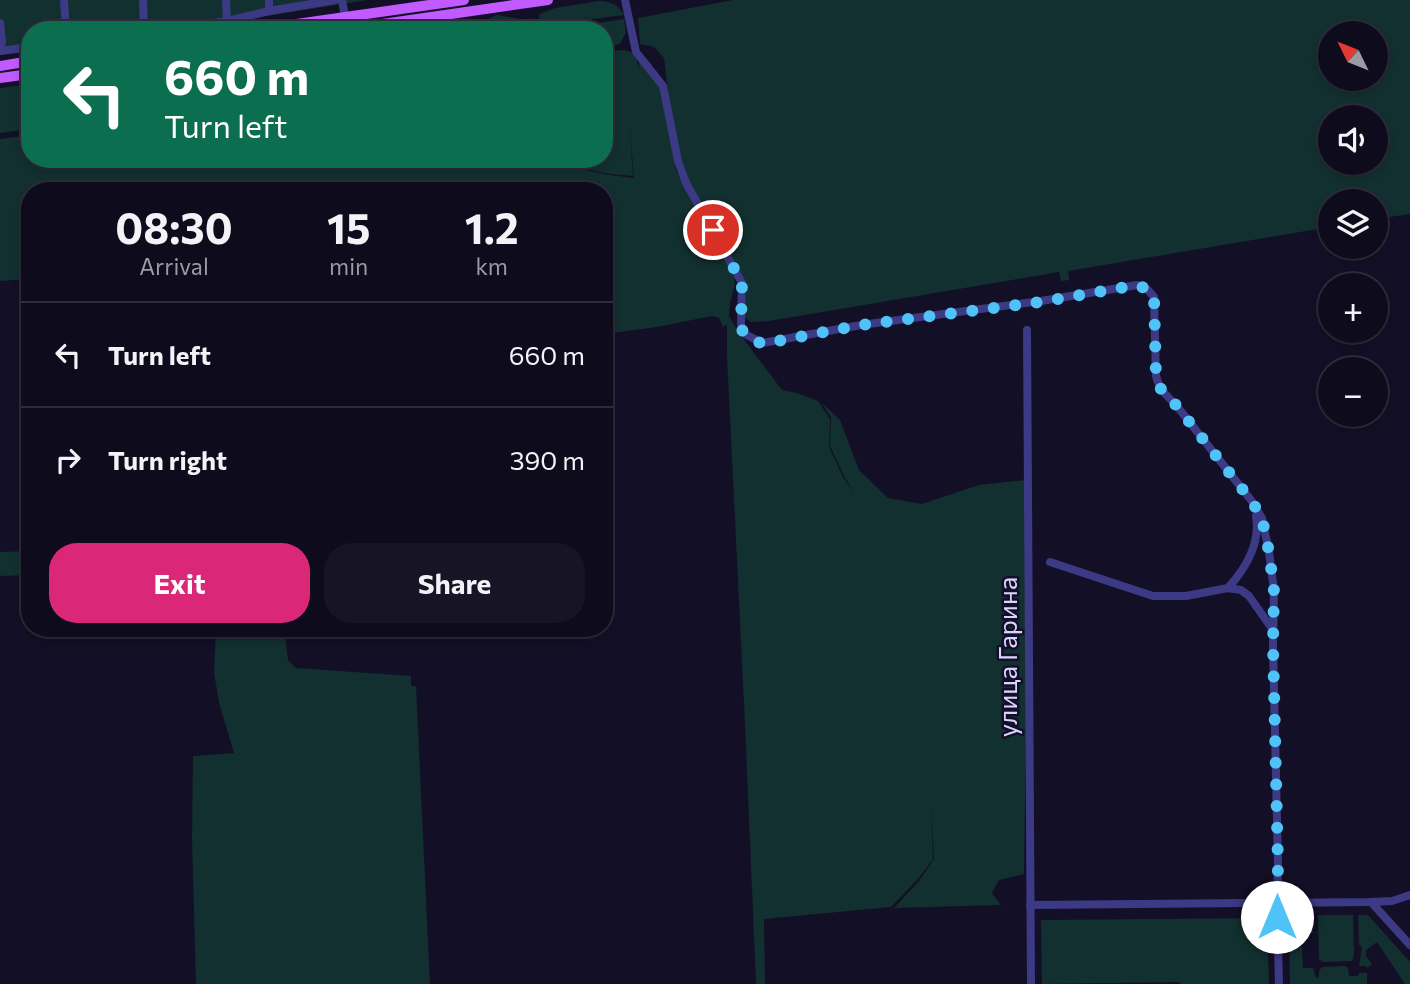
<!DOCTYPE html>
<meta charset="utf-8">
<style>
body{margin:0;font-family:Commissioner,sans-serif;background:#171425;color:#f1f3f6;height:100vh;display:flex;flex-direction:column;font-size:26px;white-space:nowrap}
*{box-sizing:border-box;margin:0}
p{font-size:23px;color:#9b9ba3}
.icon{flex:none;width:38px;height:38px;fill:none;stroke:currentColor;stroke-width:2;stroke-linecap:round;stroke-linejoin:round}
.map{position:relative;flex:1;overflow:hidden}
.side{position:absolute;left:21px;top:182px;width:592px;height:455px;display:flex;flex-direction:column;background:#0e0b1c;border-radius:28px;box-shadow:0 4px 10px #0003,0 0 0 2px #2e2b3b}
.side>*{flex:none}
.guide{position:absolute;left:21px;top:21px;width:592px;height:147px;border-radius:28px;box-shadow:0 4px 10px #0003,0 0 0 2px #2e2b3b;background:#0b6e4f;color:#fff;overflow:hidden}
.needle{width:46px;rotate:313deg}
.controls{position:absolute;left:1318px;top:21px;display:grid;gap:14px}
.controls a{display:grid;place-items:center;width:70px;height:70px;border-radius:50%;background:#0e0b1c;box-shadow:0 4px 10px #0003,0 0 0 2px #2e2b3b;font-size:35px}
.pin{position:absolute;display:grid;place-items:center;width:60px;height:60px;color:#fff;margin:-30px;border:4px solid #fff;border-radius:50%;box-shadow:0 2px 7px #0007}
.me{position:absolute;width:77px;margin:-38px;rotate:0deg;stroke-linejoin:round;filter:drop-shadow(0 0 5px #0008)}
.turn{display:flex;align-items:center;gap:24px;height:147px;padding:0 28px;font-size:32px}
.turn .icon{width:91px;height:91px;stroke-width:2.5}
.turn b{display:block;font-size:49px;line-height:60px}
.eta{display:flex;justify-content:space-evenly;align-items:center;height:119px;text-align:center}
.eta b{font-size:42px;font-weight:700;line-height:49px}
.button{display:flex;gap:14px;margin-top:auto;padding:14px 28px}
.button a{flex:1;height:80px;border-radius:28px;background:#db2777;color:#fff;font-size:28px;font-weight:700;line-height:80px;text-align:center}
.button a+a{background:#171425;color:#f1f3f6}
ul{padding:0;list-style:none}
li{display:flex;align-items:center;gap:21px;height:105px;padding:0 28px;border-top:2px solid #2e2b3b}
li div{flex:1}
li b{display:block;font-size:26px}
li em{font-style:normal}
.map>svg:first-child{display:block}
.green{fill:#12302f;fill-rule:evenodd}
.lines{fill:none;stroke-linecap:round;stroke-linejoin:round}
.minor{stroke:#3d3a85;stroke-width:8}
.major{stroke:#c25bff;stroke-width:10}
.route{stroke:#4fc3f7;stroke-width:12;stroke-dasharray:0 21.6}
.labels{text-anchor:middle;stroke-width:5;stroke-linejoin:round;paint-order:stroke}
.street-label{font-size:26px;fill:#d9d4ff;stroke:#130f26}
</style>
<div class="map">
<svg width="1410" height="984" viewBox="0 0 1410 984">
<rect width="100%" height="100%" fill="#130f26"/>
<g class="green">
<path d="M0,0H368L177,30H30V52L0,55Z"/>
<path d="M733,0H1410V214L1376,219V201H1330V227L1068,271L1069,280L1061,281L1059,272L769,321L751,322L745,318L746,289L740,272L689,181L681,159L670,109L664,58L654,47L640,44L638,18ZM1330,33H1376V79H1330ZM1330,117H1376V163H1330Z"/>
<path d="M599,1C611,1 618,5 624,15L540,26L539,14L555,8Z"/>
<path d="M498,15L526,20L535,18L536,27L518,30H484C485,21 489,17 498,15Z"/>
<path d="M624,19L626,32L620,44L610,46L611,51L624,50L631,52L637,60L639,69V61L660,88L676,170L732,269L735,283L730,303L729,316L739,333L782,390L797,393L818,401L830,419L829,447L844,479L855,493L845,478L830,446L831,417L821,402L840,420L859,470L888,498L922,504L979,485L1026,480L1027,649L1024,874L999,880L992,893L1001,905L894,908L919,881L934,859L931,807L933,859L918,879L891,907L764,919L765,984H756L745,723L727,357V324L723,327L719,318L712,316L657,327L604,334V191H30V279L0,281V139L30,135V159H530L610,175L634,178L629,120L633,176L610,174L536,159H604V30H551Z"/>
<path d="M30,84V129L0,133V88Z"/>
<path d="M30,551V575L0,576V552Z"/>
<path d="M216,628H284L288,660L296,668L411,676V686H416L430,984H196L192,838L193,756L234,753L219,703L214,672Z"/>
<path d="M1289,915H1312L1313,933H1301L1303,968H1313L1316,978L1319,977V971L1322,967L1345,966L1348,968L1349,976H1358L1359,973H1367V984H1290Z"/>
<path d="M1318,915H1353L1354,955L1352,961L1323,962L1319,959Z"/>
<path d="M1358,915H1368L1410,962V984H1405L1377,942L1366,950V956L1372,964L1367,968L1366,966H1359L1362,947L1359,945Z"/>
<path d="M1267,918L1269,984H1181L1180,982L1042,984L1041,920Z"/>
</g>
<g class="lines">
<g class="minor">
<path d="M64,0L66,30"/>
<path d="M143,0L144,30"/>
<path d="M226,0L227,21"/>
<path d="M269,0V11"/>
<path d="M342,0L345,17"/>
<path d="M625,0L636,52L663,86L678,161L686,183L742,283L741,324L743,333L762,343L861,325L1041,301L1137,285L1147,289L1154,297L1156,376C1159,389 1166,395 1176,405L1251,500L1262,518L1269,552L1274,591L1273,645L1278,865L1277,903L1279,984"/>
<path d="M0,23L2,41L0,51"/>
<path d="M168,30L227,21L269,11L335,0"/>
<path d="M0,51L30,47"/>
<path d="M1027,330L1031,984"/>
<path d="M1050,562L1153,596H1186L1228,588L1241,590L1249,596L1273,630"/>
<path d="M1228,588C1246,568 1261,544 1256,516"/>
<path d="M1371,902L1410,945"/>
<path d="M1030,905L1371,902L1392,901L1410,895"/>
</g>
<g class="major">
<path d="M254,30L464,0"/>
<path d="M341,30L548,0"/>
<path d="M0,66L30,61"/>
<path d="M0,78L30,74"/>
</g>
</g>
<g class="lines">
<path class="route" d="M713,230L742,283L741,324L743,333L762,344L861,325L1041,302L1137,285L1147,289L1154,297L1156,376C1158,389 1166,395 1176,405L1251,500L1262,518L1269,552L1274,591L1273,645L1278,865L1277,917"/>
</g>
<g class="labels">
<g class="street-label">
<text transform="translate(1008 657) rotate(-90)" y="9">улица Гарина</text>
</g>
</g>
</svg>
<div class="controls">
<a><svg class="needle" viewBox="-14 -14 28 28"><path d="M0-13l5 13h-10z" fill="#e53935"/><path d="M0 13l5-13h-10z" fill="#9b9ba3"/></svg></a>
<a><svg class="icon" aria-label="sound" viewBox="0 0 24 24"><path d="M4 9h4l5-4v14l-5-4H4zM17 9q2 3 0 6"/></svg></a>
<a><svg class="icon" aria-label="layers" viewBox="0 0 24 24"><path d="M12 4l9 5-9 5-9-5zM3 14l9 5 9-5"/></svg></a>
<a>+</a>
<a>−</a>
</div>
<div class="pin" style="left:713px;top:230px;background:#d93025"><svg class="icon" aria-label="arrive" viewBox="0 0 24 24"><path d="M6 21V4h12l-3 4 3 4H6"/></svg></div>
<svg class="me" style="left:1277px;top:917px" viewBox="-20 -20 40 40"><circle r="19" fill="#fff"/><path d="M0-13L10 11 0 6-10 11z" fill="#4fc3f7"/></svg>
<div class="guide">
<div class="turn"><svg class="icon" aria-label="left" viewBox="0 0 24 24"><path d="M17 20v-9H6M10 6l-5 5 5 5"/></svg><div><b>660 m</b>Turn left</div></div>
</div>
<section class="side">
<div class="eta">
<div><b>08:30</b><p>Arrival</p></div>
<div><b>15</b><p>min</p></div>
<div><b>1.2</b><p>km</p></div>
</div>
<ul>
<li><svg class="icon" aria-label="left" viewBox="0 0 24 24"><path d="M17 20v-9H6M10 6l-5 5 5 5"/></svg><div><b>Turn left</b></div><em>660 m</em></li>
<li><svg class="icon" aria-label="right" viewBox="0 0 24 24"><path d="M7 20v-9h11M14 6l5 5-5 5"/></svg><div><b>Turn right</b></div><em>390 m</em></li>
</ul>
<div class="button"><a>Exit</a><a>Share</a></div>
</section>
</div>
